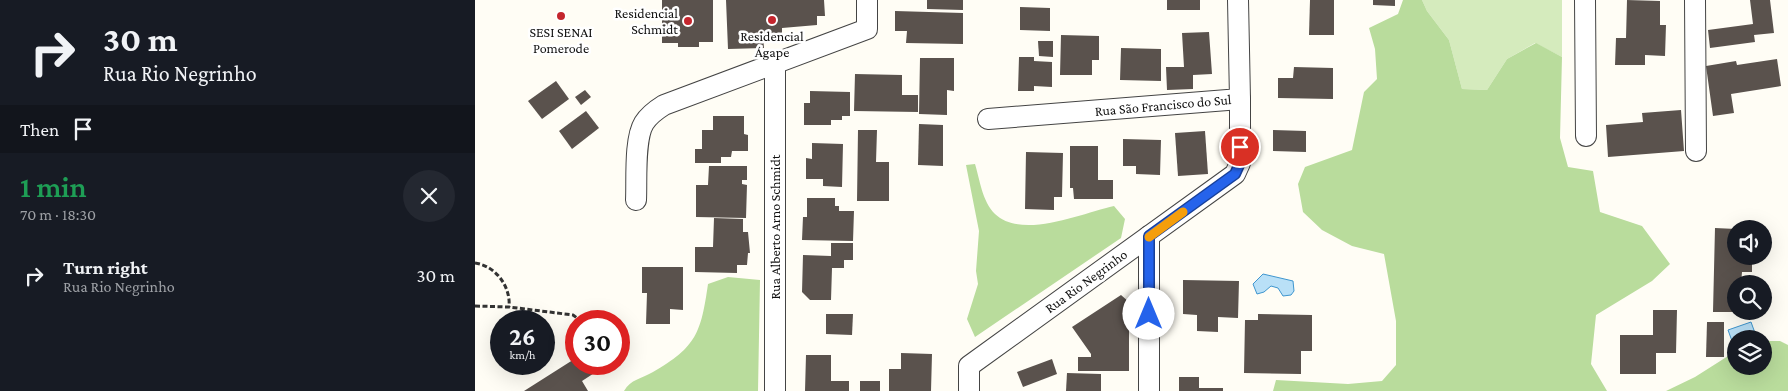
<!DOCTYPE html>
<meta charset="utf-8">
<style>
body{margin:0;font-family:"Crimson Pro",serif;background:#242831;color:#f1f3f6;height:100vh;display:flex;flex-direction:column;font-size:19px;white-space:nowrap}
*{box-sizing:border-box;margin:0}
p{font-size:16px;color:#9ea1a6}
.icon{flex:none;width:28px;height:28px;fill:none;stroke:currentColor;stroke-width:2;stroke-linecap:round;stroke-linejoin:round}
.map{position:relative;flex:1;overflow:hidden}
.sheet{display:flex;flex-direction:column;background:#171b24;width:475px}
.sheet>*{flex:none}
.top-card{background:#171b24;color:#f1f3f6;overflow:hidden}
.tools{position:absolute;left:1252px;top:220px;display:grid;gap:10px}
.tools a{display:grid;place-items:center;width:45px;height:45px;border-radius:50%;background:#171b24;box-shadow:0 5px 20px #0002;font-size:25px}
.speed{position:absolute;left:15px;top:310px;display:flex;gap:10px;font-size:25px;font-weight:700;text-align:center}
.speed>*{display:grid;place-content:center;width:65px;height:65px;border-radius:50%;background:#171b24;box-shadow:0 5px 20px #0002;line-height:1}
.speed small{font-size:12px;font-weight:400}
.speed .limit{border:8px solid #d22;background:#fff;color:#111}
.pin{position:absolute;display:grid;place-items:center;width:42px;height:42px;color:#fff;margin:-21px;border:2px solid #fff;border-radius:50%;box-shadow:0 1px 5px #0007}
.me{position:absolute;width:55px;margin:-28px;rotate:0deg;stroke-linejoin:round;filter:drop-shadow(0 0 4px #0008)}
.turn{display:flex;align-items:center;gap:18px;height:105px;padding:0 20px;font-size:22px}
.turn .icon{width:65px;height:65px;stroke-width:2.5}
.turn b{display:block;font-size:35px;line-height:42px}
.then{display:flex;align-items:center;height:48px;padding:0 20px;background:#0003;gap:10px;font-size:19px}
.round{display:grid;place-items:center;flex:none;width:52px;height:52px;border-radius:26px;background:#242831}
.summary{display:flex;align-items:center;justify-content:space-between;height:85px;padding:0 20px}
h1{font-size:30px;font-weight:600;line-height:38px;color:#1e9e55}
ul{padding:0;list-style:none}
li{display:flex;align-items:center;gap:15px;height:75px;padding:0 20px}
li div{flex:1}
li b{display:block;font-size:19px}
li em{font-style:normal}
main{display:flex;flex:1;min-height:0}
.map>svg:first-child{display:block}
.green{fill:#d5ebbd}
.forest{fill:#b9dc9c}
.water{fill:#b9e0f7;stroke:#3f96cf}
.building{fill:#5a524d}
.lines{fill:none;stroke-linecap:round;stroke-linejoin:round}
.street-casing{stroke:#444;stroke-width:22}
.path{stroke:#333;stroke-width:3;stroke-dasharray:5 2.5;stroke-linecap:butt}
.street{stroke:#fff;stroke-width:20}
.route-casing{stroke:#184099;stroke-width:12}
.route{stroke:#2563eb;stroke-width:9}
.slow{stroke:#f59e0b;stroke-width:9}
.poi-dot{fill:#c4262e;stroke:#fff;stroke-width:2}
.labels{text-anchor:middle;stroke-width:5;stroke-linejoin:round;paint-order:stroke}
.poi-label{font-size:14px;fill:#111;stroke:#fff}
.street-label{font-size:14px;fill:#111;stroke:#fff}
</style>
<main>
<section class="sheet">
<div class="top-card">
<div class="turn"><svg class="icon" aria-label="right" viewBox="0 0 24 24"><path d="M7 20v-9h11M14 6l5 5-5 5"/></svg><div><b>30 m</b>Rua Rio Negrinho</div></div>
<div class="then">Then<svg class="icon" aria-label="arrive" viewBox="0 0 24 24"><path d="M6 21V4h12l-3 4 3 4H6"/></svg></div>
</div>
<div class="summary"><div><h1>1 min</h1><p>70 m · 18:30</p></div><a class="round"><svg class="icon" aria-label="close" viewBox="0 0 24 24"><path d="M6 6l12 12M18 6L6 18"/></svg></a></div>
<ul>
<li><svg class="icon" aria-label="right" viewBox="0 0 24 24"><path d="M7 20v-9h11M14 6l5 5-5 5"/></svg><div><b>Turn right</b><p>Rua Rio Negrinho</p></div><em>30 m</em></li>
</ul>
</section>
<div class="map">
<svg width="1313" height="391" viewBox="0 0 1313 391">
<rect width="100%" height="100%" fill="#fffdf5"/>
<path class="green" d="M947,0H1087V57L1060,43L1032,59L1012,90L987,89L974,40L952,11Z"/>
<g class="forest">
<path d="M928,0H947L952,11L974,40L987,89L1012,90L1032,59L1061,43L1087,57L1085,138L1093,167L1118,171L1125,212L1167,226L1195,264L1177,281L1121,315L1116,364L1132,391H798L801,380L873,384L907,381L921,365V321L909,254L877,246L847,230L828,212L823,184L830,167L877,150L889,92L902,79L900,49L894,28L923,14Z"/>
<path d="M500,164C505,180 507,201 520,214C548,240 607,213 639,206L650,219L646,238L500,337L492,319L503,284L501,271L504,231L491,165Z"/>
<path d="M253,277L285,280L283,391H149C156,379 166,379 178,372C222,347 226,332 233,284Z"/>
<path d="M1289,341H1305L1313,345V391H1191L1220,377L1261,351V366H1289Z"/>
</g>
<g class="water">
<path d="M788,274L818,281L819,291L816,295L808,296L803,288L796,286L789,292L782,294L778,284Z"/>
<path d="M1276,322L1280,333L1257,341L1253,330Z"/>
</g>
<g class="building">
<path d="M187,0H238V42H224V47H203V43H187Z"/>
<path d="M251,0H349L350,16H342V25L307,28V35L288,36L289,48L253,49Z"/>
<path d="M452,0H488V10L452,9Z"/>
<rect x="692" y="0" width="33" height="10"/>
<path d="M835,0H859V35H834Z"/>
<path d="M898,0H920V6L898,5Z"/>
<path d="M1152,0L1185,1V25H1191L1190,56L1170,55V65H1140L1141,38H1151Z"/>
<path d="M1275,0H1295L1299,33L1279,35L1280,42L1235,48L1233,30L1278,24Z"/>
<path d="M545,7L575,8V31L545,30Z"/>
<path d="M420,11L488,13V44L431,43L432,31H420Z"/>
<path d="M734,32L737,74L718,75V89L692,90L691,67H709L707,33Z"/>
<path d="M586,35L624,36V60H617V75H585Z"/>
<path d="M563,41H578V57L564,56Z"/>
<path d="M646,48L686,49V81L645,80Z"/>
<path d="M544,57H559V61L577,62V87L559,86V91H543Z"/>
<path d="M445,58H479V91L472,90V115L444,114Z"/>
<path d="M1302,59L1306,86L1256,94L1259,113L1238,116L1231,66L1261,61L1262,65Z"/>
<path d="M819,67L858,68V99L803,98V78H818Z"/>
<path d="M380,74L427,75V95H443V112L379,111Z"/>
<path d="M81,81L94,99L67,119L53,101Z"/>
<path d="M110,90L116,97L106,105L100,97Z"/>
<path d="M335,91L375,92V116H367V120H356V125H329V103H335Z"/>
<path d="M1206,110L1209,151L1133,157L1131,125L1168,122L1167,113Z"/>
<path d="M111,111L124,128L97,149L84,131Z"/>
<path d="M238,116H269V134L273,135V151H257L256,157H246V163H220V149H227V130H238Z"/>
<path d="M444,124L468,125V166L443,165Z"/>
<path d="M383,130H402L401,162H414V201H382Z"/>
<path d="M798,130L831,131V152L798,151Z"/>
<path d="M730,131L733,174L703,176L700,133Z"/>
<path d="M648,139L686,140L685,175L661,174V166H648Z"/>
<path d="M337,143L368,144L367,187L348,186V179H331V158L337,159Z"/>
<path d="M595,146H623V180H638V199H599L598,188H595Z"/>
<path d="M551,152L588,153L587,197H579V210L550,209Z"/>
<path d="M234,166H272V180H267V184L272,185L271,218L221,217V185H233Z"/>
<path d="M332,198H360V206H364V211H379L378,241L327,240L328,217H332Z"/>
<path d="M239,218L268,219V232H273L275,253H273L272,265H262V273L220,272V247H238Z"/>
<path d="M1240,228L1261,229V256H1277V272H1267L1266,284H1261V312H1238Z"/>
<path d="M356,243H378V260H369V268H357L356,300H335L327,292L328,255L356,256Z"/>
<path d="M167,267H208V310L195,309V324H171L172,293H167Z"/>
<path d="M708,280L764,281L763,318L743,317V332L722,331V315L708,314Z"/>
<path d="M646,295L654,302V371H603V357H616V354L597,327Z"/>
<path d="M1178,310H1202L1201,353H1181V374H1145V335H1178Z"/>
<path d="M351,314H378L377,335L351,334Z"/>
<path d="M783,314L837,315V351H826V374L769,373L770,320H783Z"/>
<path d="M1232,322H1249V357H1231Z"/>
<path d="M426,353L457,354L456,391H414V369H426Z"/>
<path d="M331,355H356V381H374V391H330Z"/>
<path d="M101,358V364H128L130,366L107,381L113,391H49Z"/>
<path d="M577,359L582,374L548,387L542,372Z"/>
<path d="M592,373L626,374V391H591Z"/>
<path d="M704,377H724V388H748V391H704Z"/>
<rect x="385" y="381" width="20" height="10"/>
</g>
<g class="lines">
<g class="street-casing">
<g id="street">
<path d="M1110,0L1111,136"/>
<path d="M1220,0L1221,151"/>
<path d="M300,63V391"/>
<path d="M513,119L765,99L763,0"/>
<path d="M161,200C162,181 159,139 169,123C174,115 181,110 189,105L392,29V0"/>
<path d="M494,391V366L760,174L765,163V99"/>
<path d="M674,391V236"/>
</g>
</g>
<g class="path">
<path d="M0,263C21,266 36,287 34,307"/>
<path d="M0,306L34,307L98,315L106,321"/>
</g>
<use href="#street" class="street"/>
</g>
<g class="lines">
<g class="route-casing">
<path id="route" d="M674,314V236L760,174L765,163V147"/>
</g>
<use href="#route" class="route"/>
<path class="slow" d="M674,237L708,212"/>
</g>
<g class="poi-dot">
<circle cx="86" cy="16" r="5"/>
<circle cx="297" cy="20" r="5"/>
<circle cx="213" cy="21" r="5"/>
</g>
<g class="labels">
<g class="poi-label">
<text x="203" y="18" text-anchor="end">Residencial<tspan x="203" dy="16">Schmidt</tspan></text>
<text x="86" y="37">SESI SENAI<tspan x="86" dy="16">Pomerode</tspan></text>
<text x="297" y="41">Residencial<tspan x="297" dy="16">Ágape</tspan></text>
</g>
<g class="street-label">
<text transform="translate(688 105) rotate(-5)" y="5">Rua São Francisco do Sul</text>
<text transform="translate(300 227) rotate(-90)" y="5">Rua Alberto Arno Schmidt</text>
<text transform="translate(611 281) rotate(-36)" y="5">Rua Rio Negrinho</text>
</g>
</g>
</svg>
<div class="tools">
<a><svg class="icon" aria-label="sound" viewBox="0 0 24 24"><path d="M4 9h4l5-4v14l-5-4H4zM17 9q2 3 0 6"/></svg></a>
<a><svg class="icon" aria-label="search" viewBox="0 0 24 24"><circle cx="10" cy="10" r="6"/><path d="M15 15l6 6"/></svg></a>
<a><svg class="icon" aria-label="layers" viewBox="0 0 24 24"><path d="M12 4l9 5-9 5-9-5zM3 14l9 5 9-5"/></svg></a>
</div>
<div class="speed"><div>26<small>km/h</small></div><div class="limit">30</div></div>
<div class="pin" style="left:765px;top:147px;background:#d93025"><svg class="icon" aria-label="arrive" viewBox="0 0 24 24"><path d="M6 21V4h12l-3 4 3 4H6"/></svg></div>
<svg class="me" style="left:674px;top:314px" viewBox="-20 -20 40 40"><circle r="19" fill="#fff"/><path d="M0-13L10 11 0 6-10 11z" fill="#2563eb"/></svg>
</div>
</main>
